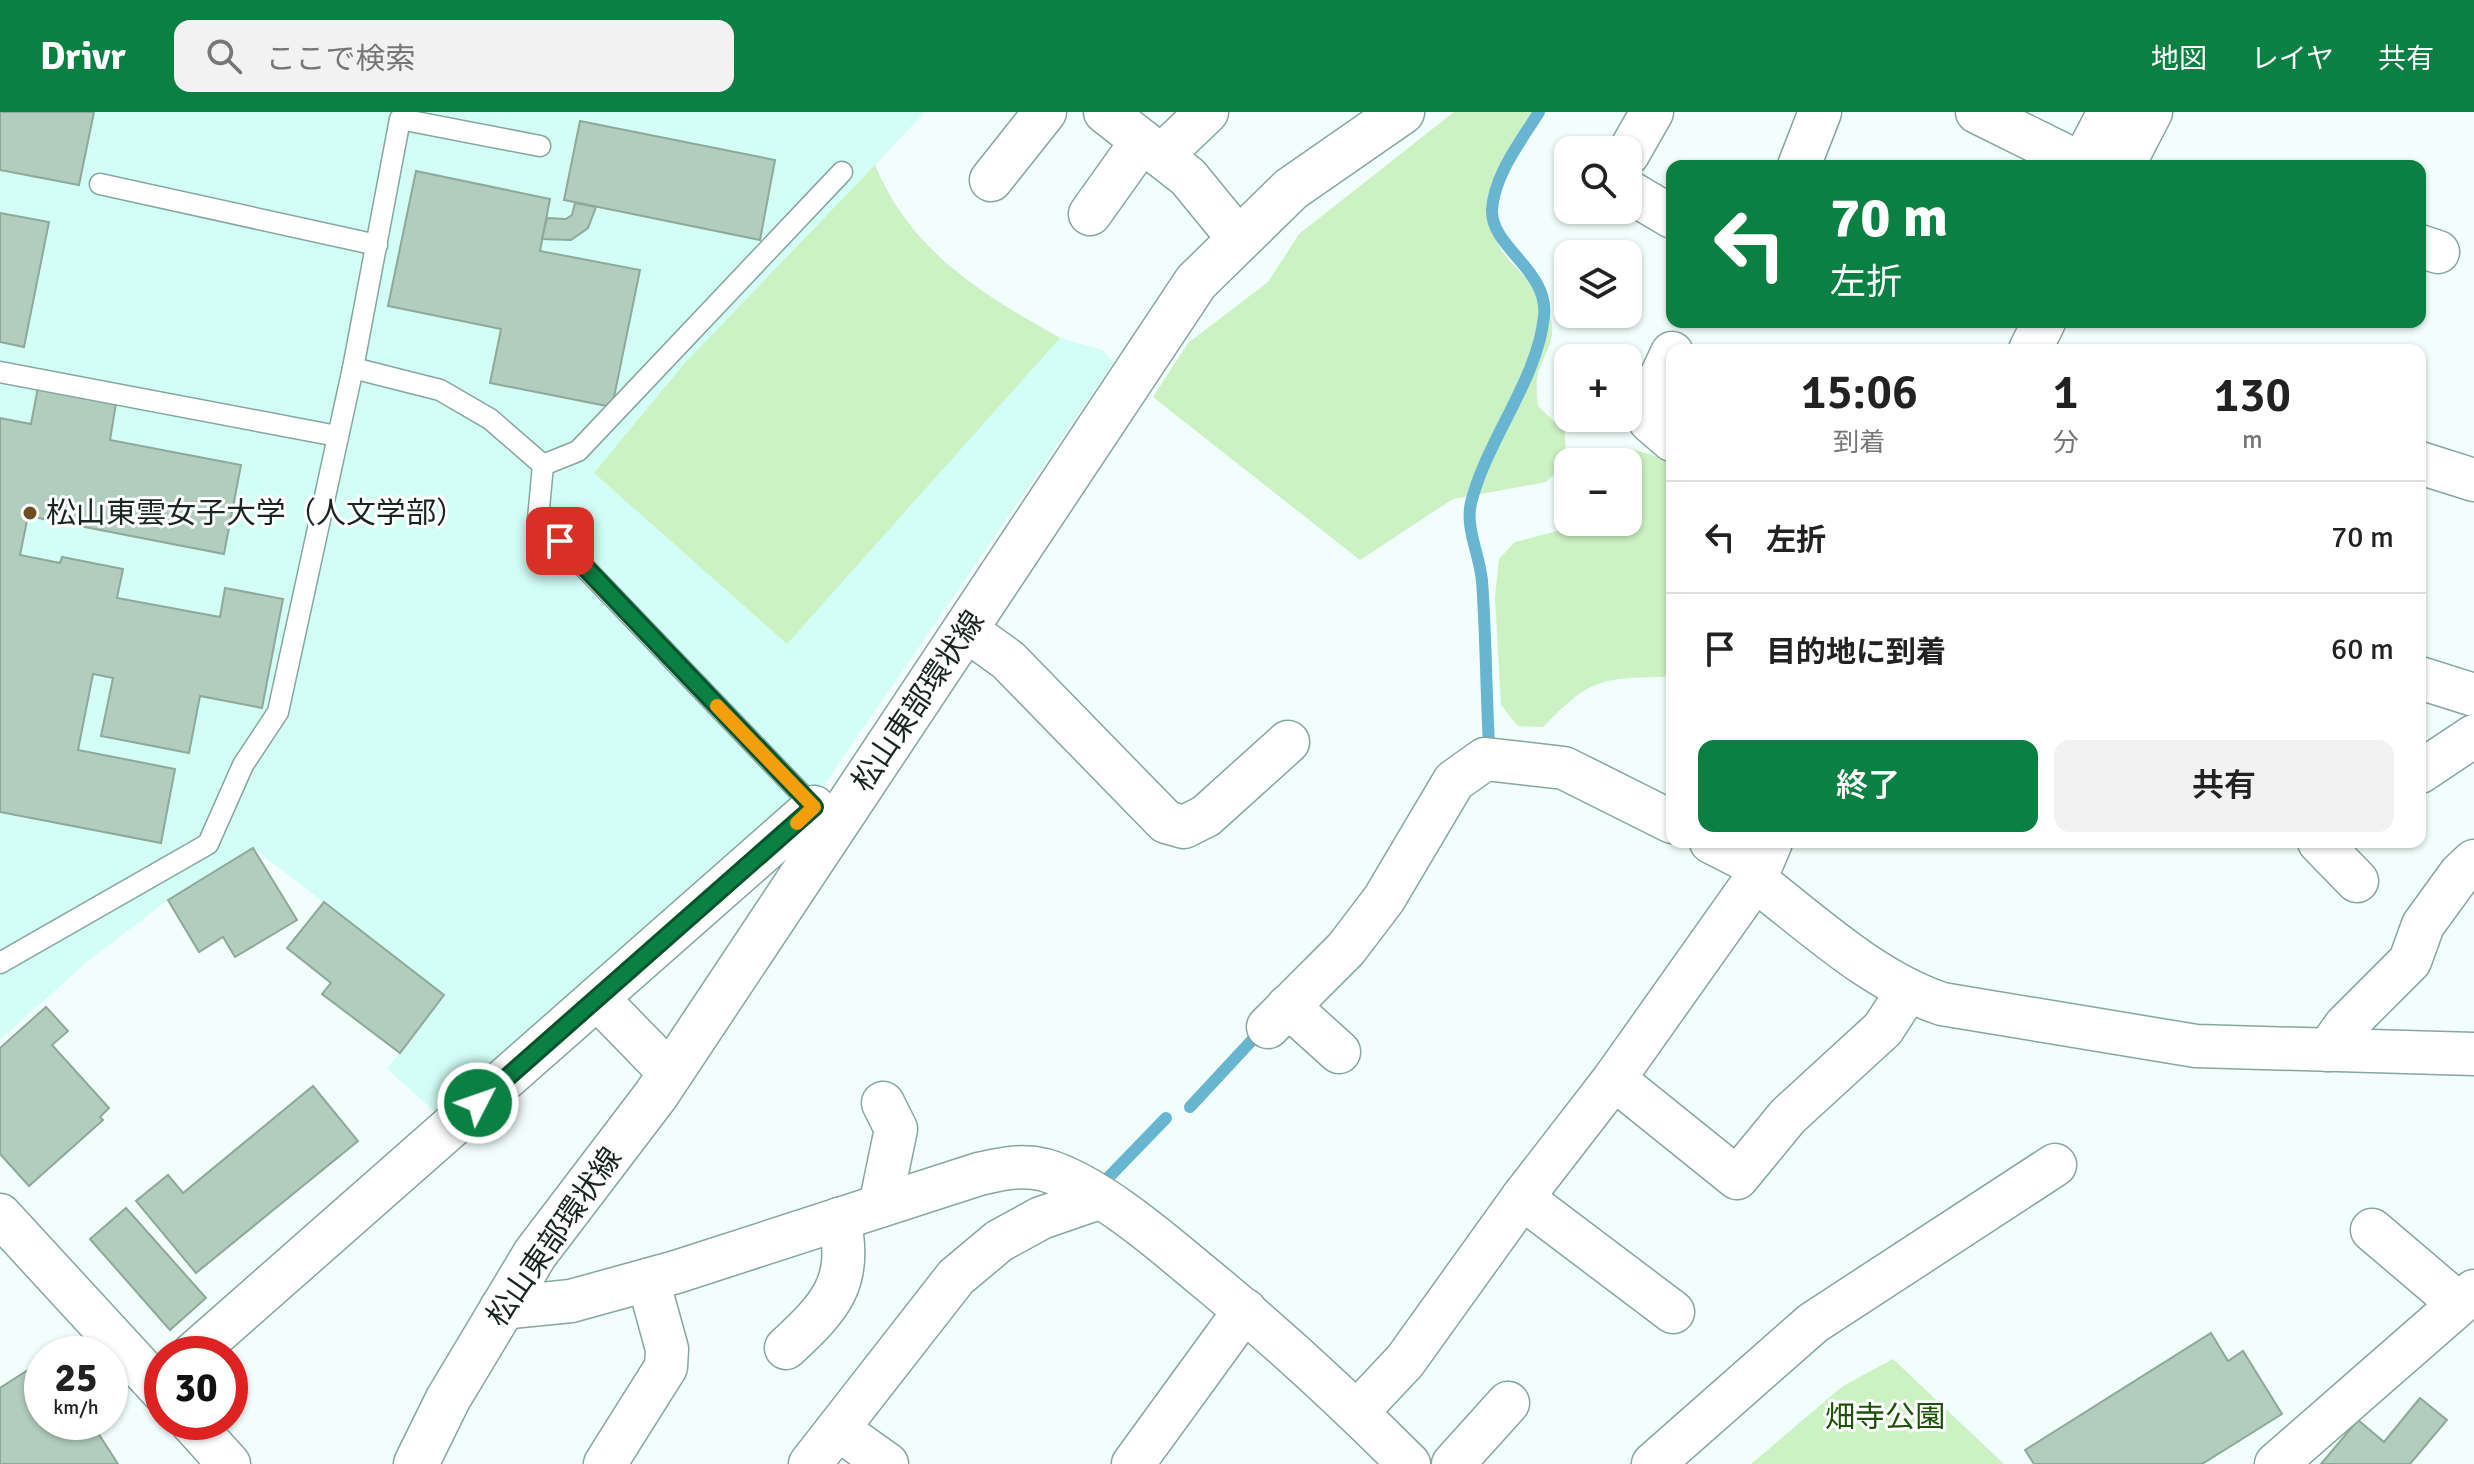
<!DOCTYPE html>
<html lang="ja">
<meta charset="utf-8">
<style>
body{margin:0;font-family:Signika,"Noto Sans JP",sans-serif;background:#f2f2f2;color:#222;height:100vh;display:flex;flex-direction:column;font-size:30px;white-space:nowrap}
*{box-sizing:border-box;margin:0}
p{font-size:26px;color:#767676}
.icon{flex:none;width:44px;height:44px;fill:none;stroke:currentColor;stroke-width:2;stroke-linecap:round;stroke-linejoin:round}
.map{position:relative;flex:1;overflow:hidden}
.drawer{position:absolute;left:1666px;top:232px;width:760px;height:504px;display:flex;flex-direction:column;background:#fff;border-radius:16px;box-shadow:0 2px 6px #0004}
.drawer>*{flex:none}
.top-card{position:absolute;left:1666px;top:48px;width:760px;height:168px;border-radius:16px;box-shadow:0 2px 6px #0004;background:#0b8043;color:#fff;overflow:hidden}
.controls{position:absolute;left:1554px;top:24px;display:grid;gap:16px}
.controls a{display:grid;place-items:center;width:88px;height:88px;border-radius:16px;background:#fff;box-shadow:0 2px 6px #0004;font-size:40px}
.speed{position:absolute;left:24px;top:1224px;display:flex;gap:16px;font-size:40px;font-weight:700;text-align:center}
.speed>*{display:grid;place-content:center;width:104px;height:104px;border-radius:50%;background:#fff;box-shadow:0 2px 6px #0004;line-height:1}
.speed small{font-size:20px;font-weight:400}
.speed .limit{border:12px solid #d22;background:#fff;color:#111}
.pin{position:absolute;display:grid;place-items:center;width:68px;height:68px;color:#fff;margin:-34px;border-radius:16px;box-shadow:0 4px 12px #0006}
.me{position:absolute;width:88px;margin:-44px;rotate:49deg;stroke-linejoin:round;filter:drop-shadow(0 0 6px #0008)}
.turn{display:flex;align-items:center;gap:28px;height:168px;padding:0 32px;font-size:36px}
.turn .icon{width:104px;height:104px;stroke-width:2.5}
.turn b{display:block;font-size:56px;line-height:68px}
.eta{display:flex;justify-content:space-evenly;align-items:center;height:136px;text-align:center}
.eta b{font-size:48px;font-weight:600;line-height:56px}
.action{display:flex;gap:16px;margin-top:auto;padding:16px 32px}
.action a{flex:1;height:92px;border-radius:16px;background:#0b8043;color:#fff;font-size:32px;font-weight:600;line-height:92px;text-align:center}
.action a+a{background:#f2f2f2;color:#222}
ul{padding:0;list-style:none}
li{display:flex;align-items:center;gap:24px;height:112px;padding:0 32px;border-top:2px solid #e0e0e0}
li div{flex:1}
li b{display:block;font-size:30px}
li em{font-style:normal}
header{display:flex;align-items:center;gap:48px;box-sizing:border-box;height:112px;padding:0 40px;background:#0b8043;color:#fff}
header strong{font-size:38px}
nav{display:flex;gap:44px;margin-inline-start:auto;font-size:28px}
.search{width:560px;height:72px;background:#f2f2f2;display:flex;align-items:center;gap:20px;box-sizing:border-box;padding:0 28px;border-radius:16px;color:#767676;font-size:30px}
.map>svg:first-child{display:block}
.built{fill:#d3fef6}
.green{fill:#ccf1c3}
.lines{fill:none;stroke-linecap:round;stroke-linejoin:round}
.stream{stroke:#68b5d2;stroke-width:12}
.building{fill:#b1cdbd;stroke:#8ea89a;stroke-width:2}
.lane-casing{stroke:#86a6a0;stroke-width:23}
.street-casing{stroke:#86a6a0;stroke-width:45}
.primary-casing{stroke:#86a6a0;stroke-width:47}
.lane{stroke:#fff;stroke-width:20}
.street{stroke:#fff;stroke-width:42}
.primary{stroke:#fff;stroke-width:44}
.route-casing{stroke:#07532c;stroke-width:20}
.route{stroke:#0b8043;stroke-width:14}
.slow{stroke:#f59e0b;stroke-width:14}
.poi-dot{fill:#6d4f23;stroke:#fff;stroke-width:3}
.labels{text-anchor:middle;stroke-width:6;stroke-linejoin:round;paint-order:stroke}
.poi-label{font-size:30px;fill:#192624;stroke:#fff;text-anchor:start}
.street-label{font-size:30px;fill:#192624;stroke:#fff}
.park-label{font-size:30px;fill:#1d5309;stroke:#fff}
</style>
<header>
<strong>Drivr</strong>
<div class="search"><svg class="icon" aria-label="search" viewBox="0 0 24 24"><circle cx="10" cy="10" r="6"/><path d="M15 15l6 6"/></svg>ここで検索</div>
<nav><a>地図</a><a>レイヤ</a><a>共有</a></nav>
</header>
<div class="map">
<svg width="2474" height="1352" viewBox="0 0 2474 1352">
<rect width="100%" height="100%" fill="#f1fefb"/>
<path class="built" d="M0,0H925L875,53L889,87L907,113L945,151L997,191L1060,226L1103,238L1114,250L823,675L808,674L442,1006L387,957L444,883L253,736L168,788L89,848L0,928Z"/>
<g class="green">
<path d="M1454,0H1533C1503,51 1464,93 1509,148C1525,166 1541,177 1549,201C1558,225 1547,236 1539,258C1535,268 1537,283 1538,294L1565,320L1566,351L1546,370L1453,387L1360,448L1153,285L1188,231L1268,170L1299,122Z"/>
<path d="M875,53C911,140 982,182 1060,226L787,532L594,361L684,252Z"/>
<path d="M1628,336L1672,349V549L1665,565C1599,566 1590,567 1543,615L1518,614L1501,593L1495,485L1499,447L1515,430L1565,417L1568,409L1628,410V350H1602Z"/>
<path d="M1893,1247L2004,1352H1751L1843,1274Z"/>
</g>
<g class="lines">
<g class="stream">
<path d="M1489,633C1486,578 1486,523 1482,469C1480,444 1465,416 1471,391C1486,329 1538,267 1544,204C1549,158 1491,136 1492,98C1494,63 1521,29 1539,0"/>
<path d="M1190,995L1255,925"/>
<path d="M1106,1068L1166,1006"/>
</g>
</g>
<g class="building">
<path d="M0,0H94L79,73L0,58Z"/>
<path d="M580,9L775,48L760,128L564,88Z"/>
<path d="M416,59L550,87L540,139L640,158L612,295L490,271L501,217L388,194Z"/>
<path d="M575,91L596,95L588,116L571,128L542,127L547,106L566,107L572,103Z"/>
<path d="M0,101L49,110L24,235L0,230Z"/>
<path d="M39,270L117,285L110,328L241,353L224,442L28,404L20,443L60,451L62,445L123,457L117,486L220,505L225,476L283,487L262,596L200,584L189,641L101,624L113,566L93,562L78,638L175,657L161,731L0,700V306L31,312Z"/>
<path d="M253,736L297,808L235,845L223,825L199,840L168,788Z"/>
<path d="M324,790L444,883L400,941L322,882L331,871L287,836Z"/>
<path d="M46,895L68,919L52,933L109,996L100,1005L103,1008L29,1074L0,1042V936Z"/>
<path d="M313,974L358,1029L196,1161L136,1089L168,1063L183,1081Z"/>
<path d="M126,1096L206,1186L170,1218L90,1127Z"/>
<path d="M2211,1221L2228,1249L2243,1239L2282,1302L2202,1352H2034L2025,1338Z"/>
<path d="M42,1249V1310H91L118,1352H0V1276Z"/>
<path d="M2420,1286L2447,1308L2410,1352H2321L2358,1308L2384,1330Z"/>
</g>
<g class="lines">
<g class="lane-casing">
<g id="lane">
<path d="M100,72L377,133"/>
<path d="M353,256L440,278L490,307L543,353L538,407L814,695"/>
<path d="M0,260L337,324"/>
<path d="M543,353L578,339L842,60"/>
<path d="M0,851L208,732L243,653L278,600L353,256L400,7L540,34"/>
</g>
</g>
<g class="street-casing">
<g id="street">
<path d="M1105,0L1188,65L1238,126"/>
<path d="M1977,0L2082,52"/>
<path d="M1628,42L1652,0"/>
<path d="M1161,44L1207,0"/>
<path d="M1799,54L1820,0"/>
<path d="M2081,54L2109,0"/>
<path d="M2123,54L2151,0"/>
<path d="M991,68L1045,0"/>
<path d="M1628,79L1672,105"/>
<path d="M1090,102L1142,29"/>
<path d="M2420,134L2438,140"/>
<path d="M2030,238L2044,210"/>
<path d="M1672,241L1650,288V309L1672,328"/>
<path d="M2420,351L2474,368"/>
<path d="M965,517L1008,548L1166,710L1184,715L1206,704L1288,630"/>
<path d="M2420,566L2474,583"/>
<path d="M2420,660L2474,624"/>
<path d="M1711,730L1760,755"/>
<path d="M2319,730L2357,769"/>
<path d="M1755,768C1814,813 1871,868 1942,892L2196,934L2474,942"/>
<path d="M597,886L670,961"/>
<path d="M1288,894L1339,940"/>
<path d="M1268,915L1346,837L1384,787L1454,669L1485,647L1564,656L1672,710"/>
<path d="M2328,938L2345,914L2410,849L2423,813L2460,762L2474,749"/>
<path d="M1614,967L1737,1066L1788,1004L1883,917L1907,880"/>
<path d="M1522,1086L1673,1200"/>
<path d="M880,1094L896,1017L883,991"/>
<path d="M0,1103L162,1279"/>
<path d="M2372,1118L2459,1192"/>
<path d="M501,1196L571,1189L676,1160L979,1062C1002,1057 1021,1052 1045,1058C1093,1072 1154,1123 1192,1155C1268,1217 1340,1283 1409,1352"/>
<path d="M786,1236C830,1195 854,1171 839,1107"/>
<path d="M193,1242L814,695L833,716"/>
<path d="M1357,1300L1405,1249L1522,1086L1614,967L1755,768L1771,730"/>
<path d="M191,1310L229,1352"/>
<path d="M838,1317L887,1352"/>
<path d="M605,1352L666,1255L667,1237L648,1168"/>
<path d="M810,1352L956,1165L999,1129L1041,1106L1099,1086"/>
<path d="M1133,1352L1245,1198"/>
<path d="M1453,1352L1508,1291"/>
<path d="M1653,1352L1813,1211L2055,1053"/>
<path d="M2276,1352L2474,1179"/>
</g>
</g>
<g class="primary-casing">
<path id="primary" d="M416,1352L448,1287L535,1142L656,983L1196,170L1291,77L1402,0"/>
</g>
<use href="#lane" class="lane"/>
<use href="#street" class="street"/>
<use href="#primary" class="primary"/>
</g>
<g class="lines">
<g class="route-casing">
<path id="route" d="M478,991L814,695L560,429"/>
</g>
<use href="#route" class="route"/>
<path class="slow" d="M717,594L814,695L797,711"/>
</g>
<circle class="poi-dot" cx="30" cy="401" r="8"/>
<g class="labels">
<g class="poi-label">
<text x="46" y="411">松山東雲女子大学（人文学部）</text>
</g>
<g class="street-label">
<text transform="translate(918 589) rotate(-56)" y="10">松山東部環状線</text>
<text transform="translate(554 1125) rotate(-55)" y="10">松山東部環状線</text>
</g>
<g class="park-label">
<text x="1885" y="1315">畑寺公園</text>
</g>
</g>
</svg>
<div class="controls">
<a><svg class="icon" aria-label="search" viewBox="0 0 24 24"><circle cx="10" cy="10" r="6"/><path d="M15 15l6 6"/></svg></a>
<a><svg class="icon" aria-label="layers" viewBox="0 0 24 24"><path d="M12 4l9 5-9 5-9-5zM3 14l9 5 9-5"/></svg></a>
<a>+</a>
<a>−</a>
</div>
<div class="speed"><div>25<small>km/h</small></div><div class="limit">30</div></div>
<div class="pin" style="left:560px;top:429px;background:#d93025"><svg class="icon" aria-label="arrive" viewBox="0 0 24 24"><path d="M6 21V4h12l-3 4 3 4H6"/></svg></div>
<svg class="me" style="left:478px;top:991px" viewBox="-20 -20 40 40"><circle r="17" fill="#0b8043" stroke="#fff" stroke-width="3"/><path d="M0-11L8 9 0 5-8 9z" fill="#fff"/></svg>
<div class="top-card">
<div class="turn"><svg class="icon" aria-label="left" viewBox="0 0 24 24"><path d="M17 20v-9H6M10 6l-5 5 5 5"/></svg><div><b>70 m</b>左折</div></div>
</div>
<section class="drawer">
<div class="eta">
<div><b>15:06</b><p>到着</p></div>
<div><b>1</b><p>分</p></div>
<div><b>130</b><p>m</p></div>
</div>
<ul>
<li><svg class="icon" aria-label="left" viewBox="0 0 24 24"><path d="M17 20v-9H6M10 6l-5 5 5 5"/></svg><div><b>左折</b></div><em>70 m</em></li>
<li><svg class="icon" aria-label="arrive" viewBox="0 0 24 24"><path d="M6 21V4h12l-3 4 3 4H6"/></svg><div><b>目的地に到着</b></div><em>60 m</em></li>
</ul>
<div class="action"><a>終了</a><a>共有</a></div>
</section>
</div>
